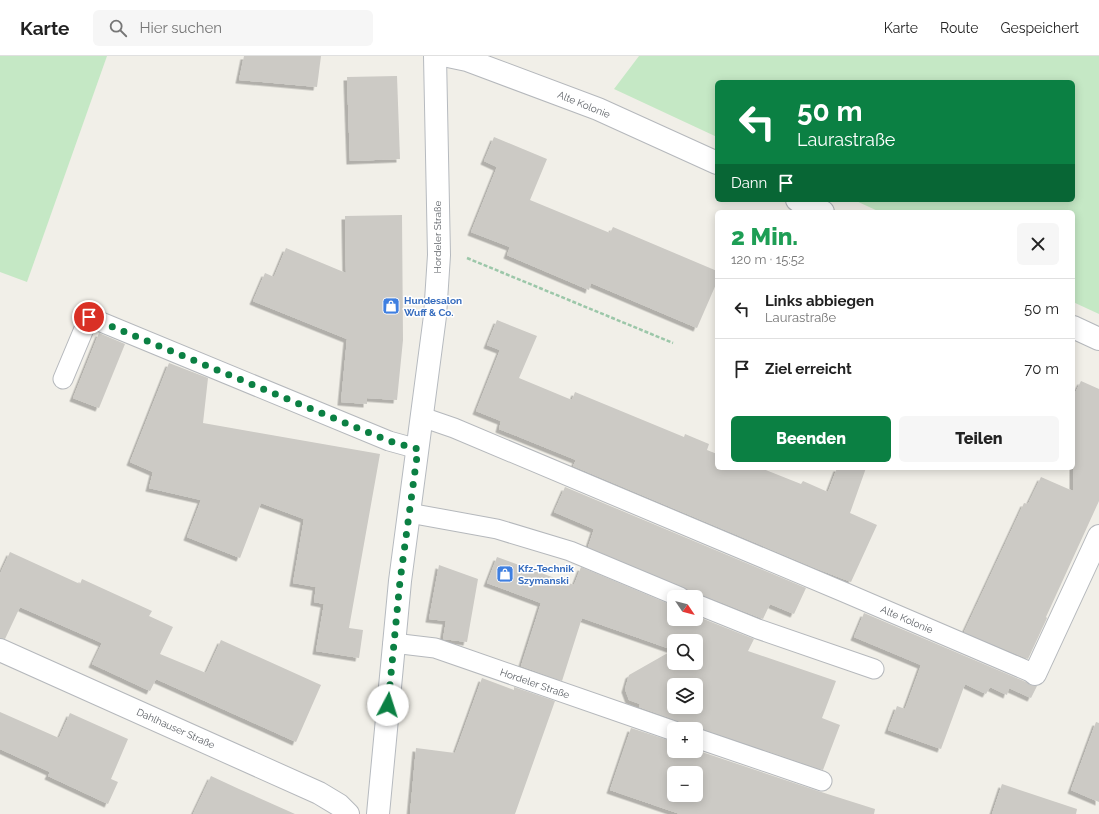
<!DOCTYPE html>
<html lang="de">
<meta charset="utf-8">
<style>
body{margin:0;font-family:Raleway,sans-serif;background:#f6f6f6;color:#222;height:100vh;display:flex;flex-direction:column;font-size:15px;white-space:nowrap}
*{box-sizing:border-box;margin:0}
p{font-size:13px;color:#767676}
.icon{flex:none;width:22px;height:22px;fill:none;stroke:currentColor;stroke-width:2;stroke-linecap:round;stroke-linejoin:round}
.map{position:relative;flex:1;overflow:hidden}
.drawer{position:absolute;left:715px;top:154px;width:360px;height:260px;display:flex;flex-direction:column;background:#fff;border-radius:6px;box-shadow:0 2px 10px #0003}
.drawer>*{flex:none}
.guide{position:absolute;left:715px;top:24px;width:360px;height:122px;border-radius:6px;box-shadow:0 2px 10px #0003;background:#0b8043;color:#fff;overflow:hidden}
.needle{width:26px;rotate:125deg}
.controls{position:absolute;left:667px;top:534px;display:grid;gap:8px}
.controls a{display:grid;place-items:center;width:36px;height:36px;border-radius:6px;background:#fff;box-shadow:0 2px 10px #0003;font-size:20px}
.pin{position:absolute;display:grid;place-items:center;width:34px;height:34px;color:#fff;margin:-17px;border:2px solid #fff;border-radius:50%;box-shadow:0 1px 4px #0007}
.me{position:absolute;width:44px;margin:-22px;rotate:5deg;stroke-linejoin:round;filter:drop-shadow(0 0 3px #0008)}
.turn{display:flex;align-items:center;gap:14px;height:84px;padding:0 16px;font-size:18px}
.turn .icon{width:52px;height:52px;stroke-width:2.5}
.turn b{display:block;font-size:28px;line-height:34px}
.then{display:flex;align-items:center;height:38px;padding:0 16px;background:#0003;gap:8px;font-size:15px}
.round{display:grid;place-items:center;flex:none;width:42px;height:42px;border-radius:6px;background:#f6f6f6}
.headline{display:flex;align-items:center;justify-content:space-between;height:68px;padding:0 16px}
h1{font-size:24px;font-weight:800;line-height:30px;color:#1e9e55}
.action{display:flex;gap:8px;margin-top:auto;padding:8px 16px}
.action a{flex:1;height:46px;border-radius:6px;background:#0b8043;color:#fff;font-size:16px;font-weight:800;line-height:46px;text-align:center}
.action a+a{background:#f6f6f6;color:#222}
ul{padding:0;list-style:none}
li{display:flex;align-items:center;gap:12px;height:60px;padding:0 16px;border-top:1px solid #e0e0e0}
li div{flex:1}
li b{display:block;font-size:15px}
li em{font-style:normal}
header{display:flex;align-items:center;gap:24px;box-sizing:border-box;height:56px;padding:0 20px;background:#fff;border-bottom:1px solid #e0e0e0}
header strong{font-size:19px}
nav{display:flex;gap:22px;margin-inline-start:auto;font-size:14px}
.search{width:280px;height:36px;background:#f6f6f6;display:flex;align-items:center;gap:10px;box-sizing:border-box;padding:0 14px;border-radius:6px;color:#767676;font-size:15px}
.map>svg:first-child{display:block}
.green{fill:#c5e8c5}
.building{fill:#cccac5;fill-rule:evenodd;filter:url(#shadow)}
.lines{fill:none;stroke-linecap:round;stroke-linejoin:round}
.lane-casing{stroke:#b5b8bc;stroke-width:21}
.street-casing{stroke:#b5b8bc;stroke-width:24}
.secondary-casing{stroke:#b6babf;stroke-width:24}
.path{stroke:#9cc7a9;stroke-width:2.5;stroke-dasharray:4 2;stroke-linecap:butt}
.lane{stroke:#fff;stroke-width:19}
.street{stroke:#fff;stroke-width:22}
.secondary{stroke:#fff;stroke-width:22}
.route{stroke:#0b8043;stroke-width:7;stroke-dasharray:0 12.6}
.labels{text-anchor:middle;stroke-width:3;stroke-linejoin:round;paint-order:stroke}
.street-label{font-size:10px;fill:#5f6368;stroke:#fff}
.shop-label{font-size:10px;font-weight:bold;fill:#366cbe;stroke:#fff;text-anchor:start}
</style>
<header>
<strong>Karte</strong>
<div class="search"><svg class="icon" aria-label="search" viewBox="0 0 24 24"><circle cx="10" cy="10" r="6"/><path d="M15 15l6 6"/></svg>Hier suchen</div>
<nav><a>Karte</a><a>Route</a><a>Gespeichert</a></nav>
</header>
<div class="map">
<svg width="1099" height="758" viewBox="0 0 1099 758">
<defs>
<filter id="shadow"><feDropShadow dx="-3.5" dy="3.5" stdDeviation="0" flood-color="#0004"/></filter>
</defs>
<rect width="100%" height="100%" fill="#f1efe8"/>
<g class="green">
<path d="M0,0H107L27,226L0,216Z"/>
<path d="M639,0H1099V258L1073,246V156H880L854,144H1073V26H717V81L614,33Z"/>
</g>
<g class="building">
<path d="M244,0H321L317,31L239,24Z"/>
<path d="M397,20L400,103L350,105L347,21Z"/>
<path d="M494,81L547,103L530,144L610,177L613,171L717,215V226L697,272L591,227L589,234L507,199L510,191L471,176L497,111L484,105Z"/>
<path d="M402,159L403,284L397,344L367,342V348L341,346L347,283L253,245L265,217L274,221L286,192L346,217L345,160Z"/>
<path d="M497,264L537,280L519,322L572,344L575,336L684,381L685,378L709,388L707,394L717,398V412H761L801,428L803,425L828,436L837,412H866L850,457L877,469L851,526L815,512L573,410L576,404L499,373L501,365L476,355L500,294L487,289Z"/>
<path d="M99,277L125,288L99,352L73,342Z"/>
<path d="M169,307L208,322L203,367L380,398L349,572L363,574L359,602L316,595L324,548L314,546L316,531L293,527L304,463L261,447L240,502L187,481L201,444L149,432L153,416L130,406Z"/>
<path d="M1081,325L1099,333V445L1046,561L1047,562L1028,603L964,576L1024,447L1028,448L1041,421L1073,435V341Z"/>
<path d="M565,431L806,532L794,558L770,548L763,563L700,538L695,537L691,539L688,534L684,531L588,491L594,473L554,456Z"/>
<path d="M10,496L80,528L82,523L152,555L149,560L173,571L160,598L206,617L221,584L321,629L296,686L156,623L150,635L92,608L102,587L20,551L5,583L0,582V518Z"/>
<path d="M497,501L574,529L581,511L674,550V563H696V560L754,583L748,595L836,625L822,662L840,669L823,714L700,672L685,673L683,668L678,665L639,651L640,648L629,644L625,633L629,619L673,594L582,562L562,625L521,610L541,547L487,527ZM674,585H696V607H674ZM674,629H696V651H674Z"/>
<path d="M439,509L478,523L467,586L443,583L446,565L429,563Z"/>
<path d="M864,557L1026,626L1030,629L1037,630L1031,642L1009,632L1007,639L990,631L986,638L965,628L941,693L888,674L897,650L905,653L921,609L854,581Z"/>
<path d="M482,622L514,634V631L555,645L515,758H410L416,692L455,697Z"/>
<path d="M0,656L59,682L70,657L128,683L111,723L118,726L108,748L48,720L50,716L0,693Z"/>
<path d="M1096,666L1099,667V746L1071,734Z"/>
<path d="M631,672L674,686V695H696V694L818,735L875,753L874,758H680L610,734ZM674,717H696V739H674Z"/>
<path d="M211,720L239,733L295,758H193Z"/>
<path d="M1002,728L1077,753L1076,758H992Z"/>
</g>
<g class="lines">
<g class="lane-casing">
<g id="lane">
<path d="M63,323L89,261L389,385L418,393"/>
<path d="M422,361L454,372L846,537L1035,618"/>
<path d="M409,457L497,473L570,495L680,541"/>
<path d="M696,548L758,573L874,613"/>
<path d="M393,587L435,592L674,675"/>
<path d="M696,682L822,725"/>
</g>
</g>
<g class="street-casing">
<g id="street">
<path d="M448,0L467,4L598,53L717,107"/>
<path d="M797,144L823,156"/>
<path d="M1073,271L1099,283"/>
<path d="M0,594L319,737L339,749L348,758"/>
<path d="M1035,618L1099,480"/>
</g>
</g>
<g class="secondary-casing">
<path id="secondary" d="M378,758L400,525L435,260L439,199L435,0"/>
</g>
<path class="path" d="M467,202L673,287"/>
<use href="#lane" class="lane"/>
<use href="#street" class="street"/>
<use href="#secondary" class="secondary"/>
</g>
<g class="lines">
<path class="route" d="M89,261L389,385L418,393L400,525L388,649"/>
</g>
<defs>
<g id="shop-square" transform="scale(0.9)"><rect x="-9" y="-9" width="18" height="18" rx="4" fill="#3f7fe0" stroke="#fff"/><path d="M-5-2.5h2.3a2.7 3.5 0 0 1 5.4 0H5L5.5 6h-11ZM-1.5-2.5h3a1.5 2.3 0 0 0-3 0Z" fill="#fff"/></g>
</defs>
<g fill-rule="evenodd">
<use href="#shop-square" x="391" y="250"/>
<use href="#shop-square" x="505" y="518"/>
</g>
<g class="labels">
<g class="street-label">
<text transform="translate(584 48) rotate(22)" y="4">Alte Kolonie</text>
<text transform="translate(437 181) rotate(-90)" y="4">Hordeler Straße</text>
<text transform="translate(907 563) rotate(23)" y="4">Alte Kolonie</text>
<text transform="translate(535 627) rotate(19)" y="4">Hordeler Straße</text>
<text transform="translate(176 672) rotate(24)" y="4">Dahlhauser Straße</text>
</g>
<g class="shop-label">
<text x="404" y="248">Hundesalon<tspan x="404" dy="12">Wuff &amp; Co.</tspan></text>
<text x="518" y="516">Kfz-Technik<tspan x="518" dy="12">Szymanski</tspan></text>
</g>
</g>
</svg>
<div class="controls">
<a><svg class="needle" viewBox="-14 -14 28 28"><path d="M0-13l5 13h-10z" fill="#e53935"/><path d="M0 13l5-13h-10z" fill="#767676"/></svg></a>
<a><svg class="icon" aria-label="search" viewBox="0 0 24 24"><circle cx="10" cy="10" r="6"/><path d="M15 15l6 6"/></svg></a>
<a><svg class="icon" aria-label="layers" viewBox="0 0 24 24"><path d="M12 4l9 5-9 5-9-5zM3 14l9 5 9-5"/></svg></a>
<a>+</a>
<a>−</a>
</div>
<div class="pin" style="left:89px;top:261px;background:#d93025"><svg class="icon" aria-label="arrive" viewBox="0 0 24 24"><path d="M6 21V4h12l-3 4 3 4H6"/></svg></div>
<svg class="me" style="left:388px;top:649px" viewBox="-20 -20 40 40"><circle r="19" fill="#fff"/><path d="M0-13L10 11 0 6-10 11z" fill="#0b8043"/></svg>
<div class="guide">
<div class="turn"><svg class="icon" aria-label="left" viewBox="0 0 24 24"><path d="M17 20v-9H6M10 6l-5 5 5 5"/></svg><div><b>50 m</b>Laurastraße</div></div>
<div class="then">Dann<svg class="icon" aria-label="arrive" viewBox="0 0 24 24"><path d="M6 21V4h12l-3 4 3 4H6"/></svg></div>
</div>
<section class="drawer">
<div class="headline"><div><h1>2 Min.</h1><p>120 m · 15:52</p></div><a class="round"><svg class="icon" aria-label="close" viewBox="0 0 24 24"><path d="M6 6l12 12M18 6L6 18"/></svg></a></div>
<ul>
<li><svg class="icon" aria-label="left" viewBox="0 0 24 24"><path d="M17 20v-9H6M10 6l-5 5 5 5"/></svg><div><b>Links abbiegen</b><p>Laurastraße</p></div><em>50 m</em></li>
<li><svg class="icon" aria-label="arrive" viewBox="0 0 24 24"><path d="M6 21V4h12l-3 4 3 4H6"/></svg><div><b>Ziel erreicht</b></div><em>70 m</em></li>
</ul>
<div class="action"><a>Beenden</a><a>Teilen</a></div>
</section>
</div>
